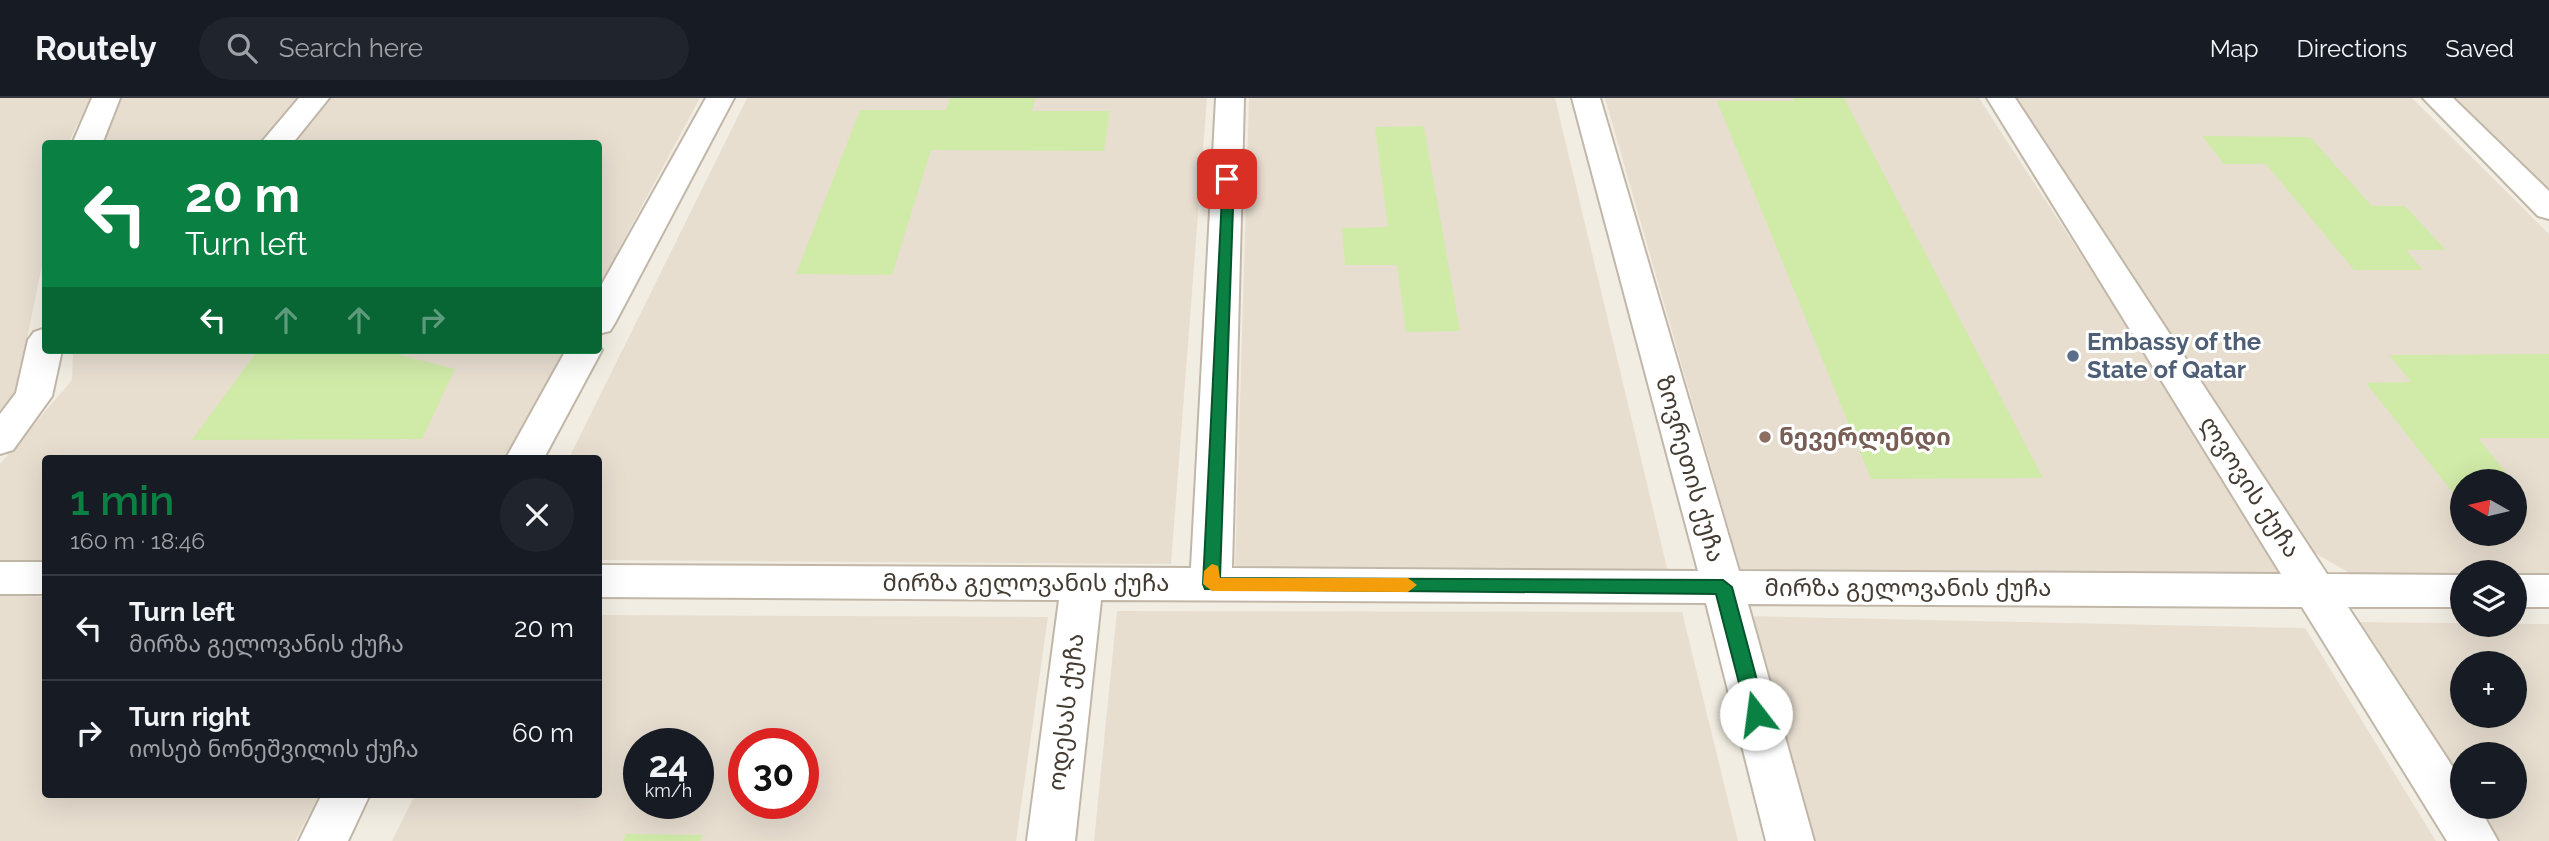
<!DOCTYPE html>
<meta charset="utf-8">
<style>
body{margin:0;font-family:Raleway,"Noto Sans Georgian",sans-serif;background:#20242c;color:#f1f3f6;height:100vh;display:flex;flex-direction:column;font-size:26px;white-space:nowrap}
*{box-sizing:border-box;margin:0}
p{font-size:23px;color:#9ea1a6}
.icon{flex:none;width:38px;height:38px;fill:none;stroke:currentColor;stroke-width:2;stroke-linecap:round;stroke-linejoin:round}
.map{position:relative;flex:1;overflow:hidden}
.drawer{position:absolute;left:42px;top:357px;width:560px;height:343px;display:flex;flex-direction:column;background:#171b24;border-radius:7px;box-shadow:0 7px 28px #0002}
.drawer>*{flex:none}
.top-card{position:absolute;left:42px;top:42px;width:560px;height:214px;border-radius:7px;box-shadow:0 7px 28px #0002;background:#0b8043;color:#fff;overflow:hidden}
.needle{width:46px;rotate:278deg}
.fabs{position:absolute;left:2450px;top:371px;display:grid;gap:14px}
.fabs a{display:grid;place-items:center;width:77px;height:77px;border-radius:50%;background:#171b24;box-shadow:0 7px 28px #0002;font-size:35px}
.speed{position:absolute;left:623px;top:630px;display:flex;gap:14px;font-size:35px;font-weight:700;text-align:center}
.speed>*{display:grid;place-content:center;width:91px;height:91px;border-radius:50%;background:#171b24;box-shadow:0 7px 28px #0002;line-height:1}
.speed small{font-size:18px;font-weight:400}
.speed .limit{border:10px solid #d22;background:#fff;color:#111}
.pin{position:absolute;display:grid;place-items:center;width:60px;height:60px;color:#fff;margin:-30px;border-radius:14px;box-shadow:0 4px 10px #0006}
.me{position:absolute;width:77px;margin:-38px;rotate:345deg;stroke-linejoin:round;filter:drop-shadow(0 0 5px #0008)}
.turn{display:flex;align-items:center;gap:24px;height:147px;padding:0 28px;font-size:32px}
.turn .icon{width:91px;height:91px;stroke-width:2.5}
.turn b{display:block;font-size:49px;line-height:60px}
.lanes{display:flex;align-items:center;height:66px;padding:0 28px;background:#0003;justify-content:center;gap:35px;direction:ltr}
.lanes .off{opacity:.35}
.round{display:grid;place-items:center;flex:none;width:74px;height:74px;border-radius:37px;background:#20242c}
.head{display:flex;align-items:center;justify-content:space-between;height:119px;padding:0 28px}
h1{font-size:42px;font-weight:600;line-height:52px;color:#0b8043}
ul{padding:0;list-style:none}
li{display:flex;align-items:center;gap:21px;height:105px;padding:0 28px;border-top:2px solid #363941}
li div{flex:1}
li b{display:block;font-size:26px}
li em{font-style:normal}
header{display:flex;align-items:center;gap:42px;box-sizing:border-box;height:98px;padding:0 35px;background:#171b24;border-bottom:2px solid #363941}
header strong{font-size:33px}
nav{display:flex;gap:38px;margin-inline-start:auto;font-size:24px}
.search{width:490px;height:63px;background:#20242c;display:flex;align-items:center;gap:18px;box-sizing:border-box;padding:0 24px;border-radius:38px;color:#9ea1a6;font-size:26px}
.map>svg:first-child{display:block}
.residential{fill:#e7ded0;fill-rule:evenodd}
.green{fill:#d0eaa8}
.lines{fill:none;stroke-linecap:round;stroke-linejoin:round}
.minor-casing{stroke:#c1b7a8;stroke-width:4}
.minor{fill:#fff;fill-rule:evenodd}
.route{fill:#0b8043;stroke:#07532c;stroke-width:2}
.slow{fill:#f59e0b}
.service-dot{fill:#5c6f8a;stroke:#fff;stroke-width:2.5}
.education-dot{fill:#8d6e63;stroke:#fff;stroke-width:2.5}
.labels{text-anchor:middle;stroke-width:6;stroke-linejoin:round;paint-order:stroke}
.service-label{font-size:24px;font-weight:bold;fill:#4e5e75;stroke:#fff;text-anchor:start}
.education-label{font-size:24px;font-weight:bold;fill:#785e54;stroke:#fff;text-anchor:start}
.street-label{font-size:24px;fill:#443c33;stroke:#fff}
</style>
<header>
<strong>Routely</strong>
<div class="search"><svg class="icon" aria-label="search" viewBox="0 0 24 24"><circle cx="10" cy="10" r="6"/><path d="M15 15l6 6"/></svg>Search here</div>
<nav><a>Map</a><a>Directions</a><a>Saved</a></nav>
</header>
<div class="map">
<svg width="2549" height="743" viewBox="0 0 2549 743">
<rect width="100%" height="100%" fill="#f2ede2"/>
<g class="residential">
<path d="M0,0H91L68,45L46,46L45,153L15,299L0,317Z"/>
<path d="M116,0H301L261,45L100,46Z"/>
<path d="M329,0H700L599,188L598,46H289Z"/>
<path d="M747,0H1207L1171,466L599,462L598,360H569Z"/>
<path d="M1249,0H1555L1668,474L1235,473Z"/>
<path d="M1605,0H1979L2287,474L1742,477Z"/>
<path d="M2016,0H2412L2549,136V479L2515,478V474H2462V478L2353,477L2308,451ZM2462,383H2515V436H2462Z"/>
<path d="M2455,0H2549V91Z"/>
<path d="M73,252H564L505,360H46L45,466H0V366L72,282Z"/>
<path d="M0,497L45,499L46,696L319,697L295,743H0Z"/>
<path d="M1117,513L1682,514L1738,743H1094Z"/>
<path d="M599,517L1048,519L1016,743H392L415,697L598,696ZM639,646H698V705H639ZM744,646H803V705H744Z"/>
<path d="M1746,518L2305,530L2436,743H1810Z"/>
<path d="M2354,524L2549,526V743H2495L2473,709H2515V656H2462V692ZM2462,565H2515V618H2462Z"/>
</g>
<g class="green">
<path d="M950,0H1035L1032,13H1110L1104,53L931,52L892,177L796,176L860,12H946Z"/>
<path d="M1793,0H1844L2043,380L1871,381L1717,3H1794Z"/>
<path d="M1424,28L1460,233L1406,234L1397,167H1345L1342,130L1388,129L1375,29Z"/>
<path d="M2202,38L2310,39L2372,108H2405L2446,152H2406L2423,172H2354L2266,66H2224Z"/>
<path d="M258,252H403L400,257L455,271L422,341L192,342Z"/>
<path d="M2549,256V340H2478L2513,383H2462V406L2366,285L2411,284L2389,257Z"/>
<path d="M626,736L702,737L700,743H623Z"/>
</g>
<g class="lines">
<g class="minor-casing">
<g id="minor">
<path d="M92,0H120L102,46H72Z"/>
<path d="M299,0H329L292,46H260Z"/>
<path d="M706,0H734L615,225L610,233L598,236V193Z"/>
<path d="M1216,0H1244L1232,470L1698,473L1572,0H1600L1739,473L2281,476L1987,0H2015L2327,476L2462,477V509H2348L2462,683V709H2479L2498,743H2447L2302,509L1748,506L1814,743H1766L1706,505L1101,502L1075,743H1027L1059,502L598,499V467L1191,470Z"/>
<path d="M2423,0H2453L2549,93V121L2538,118Z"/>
<path d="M46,230V252H62L52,298L13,352L0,356V316L16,295L28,242L34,234Z"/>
<path d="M598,247L602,252L544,360H506L566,252H598Z"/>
<rect x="0" y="464" width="46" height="32"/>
<rect x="2515" y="477" width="34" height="32"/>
<path d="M322,696H370L348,743H299Z"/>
</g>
</g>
<use href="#minor" class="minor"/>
</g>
<path class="route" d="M1223,78L1234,81L1220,480L1723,482L1732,489L1766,616L1763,622H1750L1747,616L1716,496L1205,491L1203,486Z"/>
<path class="slow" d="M1212,466L1218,468L1220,480H1408L1417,487L1408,494L1212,493L1203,486L1204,473Z"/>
<circle class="service-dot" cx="2073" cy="258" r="7"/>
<circle class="education-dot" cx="1765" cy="339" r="7"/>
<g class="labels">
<g class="service-label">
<text x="2087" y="252">Embassy of the<tspan x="2087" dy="28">State of Qatar</tspan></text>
</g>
<g class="education-label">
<text x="1779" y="347">ნევერლენდი</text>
</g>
<g class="street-label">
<text transform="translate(1690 371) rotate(74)" y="8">ზოვრეთის ქუჩა</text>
<text transform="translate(2250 389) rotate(57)" y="8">ლვოვის ქუჩა</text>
<text x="1026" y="493">მირზა გელოვანის ქუჩა</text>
<text x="1908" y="498">მირზა გელოვანის ქუჩა</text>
<text transform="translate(1066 614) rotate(-83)" y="8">ოდესას ქუჩა</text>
</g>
</g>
</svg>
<div class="fabs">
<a><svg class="needle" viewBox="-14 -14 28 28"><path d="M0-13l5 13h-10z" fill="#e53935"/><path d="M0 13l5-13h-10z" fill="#9ea1a6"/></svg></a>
<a><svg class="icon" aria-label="layers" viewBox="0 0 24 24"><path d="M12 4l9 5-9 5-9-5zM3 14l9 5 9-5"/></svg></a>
<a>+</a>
<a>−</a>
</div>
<div class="speed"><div>24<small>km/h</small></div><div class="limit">30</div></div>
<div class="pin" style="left:1227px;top:81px;background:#d93025"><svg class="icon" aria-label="arrive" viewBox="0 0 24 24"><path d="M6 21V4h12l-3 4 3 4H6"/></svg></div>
<svg class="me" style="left:1756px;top:616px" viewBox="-20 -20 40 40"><circle r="19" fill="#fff"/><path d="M0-13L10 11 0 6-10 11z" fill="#0b8043"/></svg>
<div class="top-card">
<div class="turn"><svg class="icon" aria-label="left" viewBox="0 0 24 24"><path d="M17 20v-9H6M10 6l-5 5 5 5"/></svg><div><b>20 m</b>Turn left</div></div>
<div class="lanes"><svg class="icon" aria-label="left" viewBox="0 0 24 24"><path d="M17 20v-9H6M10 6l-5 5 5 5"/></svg><svg class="icon off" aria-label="ahead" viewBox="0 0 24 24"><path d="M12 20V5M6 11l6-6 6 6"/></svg><svg class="icon off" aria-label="ahead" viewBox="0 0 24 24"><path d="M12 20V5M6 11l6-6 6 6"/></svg><svg class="icon off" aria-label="right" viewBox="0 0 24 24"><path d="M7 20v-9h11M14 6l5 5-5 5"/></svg></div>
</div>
<section class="drawer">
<div class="head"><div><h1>1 min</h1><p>160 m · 18:46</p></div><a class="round"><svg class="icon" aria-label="close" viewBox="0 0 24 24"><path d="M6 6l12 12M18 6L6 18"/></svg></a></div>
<ul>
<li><svg class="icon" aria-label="left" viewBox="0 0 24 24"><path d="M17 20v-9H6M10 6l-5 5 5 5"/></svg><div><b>Turn left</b><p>მირზა გელოვანის ქუჩა</p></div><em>20 m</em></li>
<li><svg class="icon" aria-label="right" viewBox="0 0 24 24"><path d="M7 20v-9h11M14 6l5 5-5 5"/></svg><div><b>Turn right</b><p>იოსებ ნონეშვილის ქუჩა</p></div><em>60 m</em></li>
</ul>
</section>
</div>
